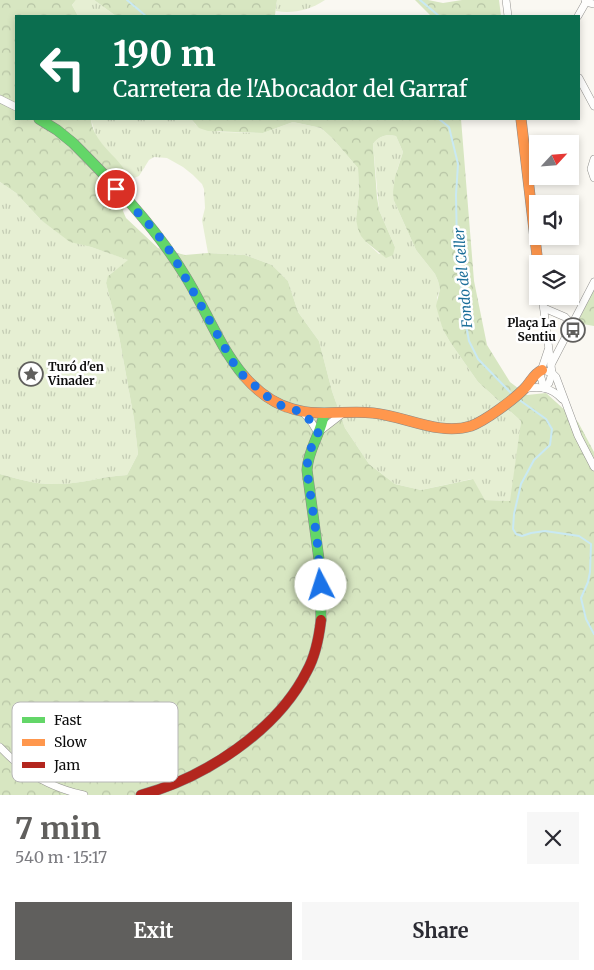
<!DOCTYPE html>
<meta charset="utf-8">
<style>
body{margin:0;font-family:Merriweather,serif;background:#f7f7f7;color:#2b2b33;height:100vh;display:flex;flex-direction:column;font-size:19px;white-space:nowrap}
*{box-sizing:border-box;margin:0}
p{font-size:16px;color:#7c7c81}
.icon{flex:none;width:28px;height:28px;fill:none;stroke:currentColor;stroke-width:2;stroke-linecap:round;stroke-linejoin:round}
.map{position:relative;height:795px;overflow:hidden}
.side{display:flex;flex-direction:column;background:#fff;flex:1}
.side>*{flex:none}
.hud{position:absolute;left:15px;top:15px;width:565px;height:105px;border-radius:0px;box-shadow:0 2px 8px #0003;background:#0b6e4f;color:#fff;overflow:hidden}
.needle{width:32px;rotate:64deg}
.fabs{position:absolute;left:529px;top:135px;display:grid;gap:10px}
.fabs a{display:grid;place-items:center;width:50px;height:50px;border-radius:0px;background:#fff;box-shadow:0 2px 8px #0003;font-size:25px}
.pin{position:absolute;display:grid;place-items:center;width:42px;height:42px;color:#fff;margin:-21px;border:2px solid #fff;border-radius:50%;box-shadow:0 1px 5px #0007}
.me{position:absolute;width:55px;margin:-28px;rotate:355deg;stroke-linejoin:round;filter:drop-shadow(0 0 4px #0008)}
.turn{display:flex;align-items:center;gap:18px;height:105px;padding:0 15px;font-size:22px}
.turn .icon{width:65px;height:65px;stroke-width:2.5}
.turn b{display:block;font-size:35px;line-height:42px}
.round{display:grid;place-items:center;flex:none;width:52px;height:52px;border-radius:0px;background:#f7f7f7}
.headline{display:flex;align-items:center;justify-content:space-between;height:85px;padding:0 15px}
h1{font-size:30px;font-weight:700;line-height:38px;color:#605f5d}
.button{display:flex;gap:10px;margin-top:auto;padding:10px 15px}
.button a{flex:1;height:58px;border-radius:0px;background:#605f5d;color:#fff;font-size:20px;font-weight:700;line-height:58px;text-align:center}
.button a+a{background:#f7f7f7;color:#2b2b33}
.map>svg:first-child{display:block}
.grass{fill:url(#grass-tufts)}
.forest{fill:url(#forest-crowns)}
.lines{fill:none;stroke-linecap:round;stroke-linejoin:round}
.stream{stroke:#c9e9f3;stroke-width:2}
.street-casing{stroke:#949390;stroke-width:8}
.fast-casing{stroke:#8a8987;stroke-width:11}
.slow-casing{stroke:#8a8987;stroke-width:11}
.jam-casing{stroke:#8a8987;stroke-width:11}
.street{stroke:#fefefd;stroke-width:7}
.fast{stroke:#63d668;stroke-width:10}
.slow{stroke:#ff974d;stroke-width:10}
.jam{stroke:#b3261e;stroke-width:10}
.route{stroke:#1a73e8;stroke-width:9;stroke-dasharray:0 16.2}
.labels{text-anchor:middle;stroke-width:5;stroke-linejoin:round;paint-order:stroke}
.poi-label{font-size:12px;font-weight:bold;fill:#0d0d0d;stroke:#fff;text-anchor:end}
.water-label{font-size:14px;font-style:italic;fill:#1b6e99;stroke:#fff}
.key{fill:#fff;stroke:#b6b6b6;stroke-width:1}
.key-label{font-size:14px;fill:#0d0d0d}
</style>
<div class="map">
<svg width="594" height="795" viewBox="0 0 594 795">
<defs>
<pattern id="grass-tufts" width="24" height="20" patternUnits="userSpaceOnUse" patternTransform="scale(1.25)"><rect width="24" height="20" fill="#e6efd3"/><path d="M3 7l-1-3M5 7V3M7 7l1-3M15 17l-1-3M17 17v-4M19 17l1-3" fill="none" stroke="#c4ccb4"/></pattern>
<pattern id="forest-crowns" width="20" height="18" patternUnits="userSpaceOnUse" patternTransform="scale(1.25)"><rect width="20" height="18" fill="#d7e6c1"/><path d="M2 6a3 3 0 1 1 6 0M12 15a3 3 0 1 1 6 0" fill="none" stroke="#b7c4a5"/></pattern>
</defs>
<rect width="100%" height="100%" fill="#faf8f2"/>
<g class="grass">
<path d="M76,0H94L116,16H78L72,5Z"/>
<path d="M277,0H325C310,10 293,14 276,11Z"/>
<path d="M91,119H191L196,125L219,132L263,133L293,122L321,128L333,139L358,168L359,193L356,219L366,242L379,254L395,247L379,210L373,144C379,136 386,134 396,136L403,152L397,170L394,201L416,250L435,274L438,281L440,289L437,298L443,330L450,342L478,382L521,421L511,501L485,500L472,479L421,490L395,484L369,464L345,428L332,391L319,341L298,312L288,281L272,265L245,255L208,253L202,220L205,208L204,189L202,184L193,175L183,167L167,158L154,157L149,160L139,176L129,180L121,166L96,137Z"/>
<path d="M0,182L16,193L41,220L80,244L91,247L129,260L109,275L106,283L119,336L134,419L138,454L127,475C104,476 81,484 58,484C38,485 18,479 0,474Z"/>
</g>
<g class="forest">
<path d="M0,0H76L72,5L78,16H16V119H91C93,148 131,161 131,189C131,196 125,205 123,211L126,218L158,248L185,255L208,253L245,255L272,265L288,281L298,312L319,341L332,391L345,428L369,464L395,484L421,490L473,479L485,500L510,501L521,421L478,382L450,342L443,330L436,306L440,289L438,281L435,274L416,250L394,201L393,192L395,177L403,152L396,136C386,134 379,136 373,144L377,197L379,210L395,247L393,255L386,258L366,242L361,236L358,229L356,219L359,193L358,168L333,139L321,128L293,122L263,133L208,131L199,128L191,119H461L474,281L487,345L510,382L527,395L546,393L578,422L594,452V795H0V474C18,479 38,485 57,484C81,484 104,476 127,475L138,454L134,419L119,336L106,283L108,276L128,260L91,247L70,242L41,220L16,193L0,182Z"/>
<path d="M94,0H277L275,15L271,16H116Z"/>
<path d="M415,0H428L443,3L462,0H499L501,16H431Z"/>
<path d="M594,290V326L577,323Z"/>
</g>
<g class="lines">
<g class="stream">
<path d="M127,0L146,16"/>
<path d="M420,0L439,16"/>
<path d="M439,119L449,127L458,164L456,195L457,248L460,262L462,302L469,341L478,359L512,394"/>
<path d="M518,399L546,419L552,429L550,445L534,460L521,484L514,514L513,529L516,534L522,536L531,533L545,531L579,536L591,544L590,572L588,582L581,598L586,619L594,634"/>
</g>
<g class="street-casing">
<g id="street">
<path d="M506,0L508,16"/>
<path d="M585,0L586,2L594,4"/>
<path d="M578,16L586,2"/>
<path d="M579,78L594,106"/>
<path d="M0,99L16,107"/>
<path d="M594,159L591,169L594,178"/>
<path d="M542,296L552,373L549,383L544,388"/>
<path d="M544,308L565,317L572,324"/>
<path d="M551,365L594,282"/>
<path d="M542,370L552,373L556,377L578,436L594,467"/>
<path d="M544,388L540,374L548,350"/>
<path d="M524,389C539,386 551,387 562,399"/>
<path d="M304,413L312,423L318,433"/>
<path d="M320,431L342,414"/>
<path d="M0,747C23,772 51,788 84,795"/>
</g>
</g>
<g class="fast-casing">
<g id="fast">
<path d="M39,119L57,130L73,143C113,183 154,225 184,274C205,307 218,345 244,376"/>
<path d="M321,620L320,567L307,470C308,449 321,434 324,414"/>
</g>
</g>
<g class="slow-casing">
<g id="slow">
<path d="M521,119L538,264"/>
<path d="M244,376C257,391 274,404 293,409C319,417 347,410 373,413C405,416 439,436 471,426C485,421 513,400 524,389C531,382 533,374 542,370"/>
</g>
</g>
<g class="jam-casing">
<path id="jam" d="M141,795C204,778 277,731 307,671C316,655 319,637 321,620"/>
</g>
<use href="#street" class="street"/>
<use href="#fast" class="fast"/>
<use href="#slow" class="slow"/>
<use href="#jam" class="jam"/>
</g>
<g class="lines">
<path class="route" d="M116,189L155,231L172,254L238,371L269,398L280,405L304,413L312,423L318,433L308,455L307,471L317,539L321,585"/>
</g>
<defs>
<g id="bus-ring" transform="scale(1.25)"><circle r="9.5" fill="#fff" stroke="#605f5d" stroke-width="1.5"/><path d="M-5-6H5V4H4V6H2V4H-2V6H-4V4H-5ZM-3.5-4V0h7V-4ZM-3.5 1.2v1.5H-2V1.2ZM2 1.2v1.5H3.5V1.2Z" fill="#605f5d"/></g>
<g id="sight-ring" transform="scale(1.25)"><circle r="9.5" fill="#fff" stroke="#605f5d" stroke-width="1.5"/><path d="M0-6L1.8-2.2L6-1.7L2.9 1.2L3.7 5.4L0 3.3L-3.7 5.4L-2.9 1.2L-6-1.7L-1.8-2.2Z" fill="#605f5d"/></g>
</defs>
<g fill-rule="evenodd">
<use href="#bus-ring" x="573" y="330"/>
<use href="#sight-ring" x="31" y="374"/>
</g>
<g class="labels">
<g class="poi-label">
<text x="556" y="327">Plaça La<tspan x="556" dy="14">Sentiu</tspan></text>
<text x="48" y="371" text-anchor="start">Turó d'en<tspan x="48" dy="14">Vinader</tspan></text>
</g>
<g class="water-label">
<text transform="translate(463 278) rotate(-95)" y="5">Fondo del Celler</text>
</g>
</g>
<rect x="12" y="702" width="166" height="80" rx="8" class="key"/>
<rect x="22" y="717" width="23" height="6" fill="#63d668"/>
<rect x="22" y="739" width="23" height="7" fill="#ff974d"/>
<rect x="22" y="762" width="23" height="6" fill="#b3261e"/>
<g class="key-label">
<text x="54" y="725">Fast</text>
<text x="54" y="747">Slow</text>
<text x="54" y="770">Jam</text>
</g>
</svg>
<div class="fabs">
<a><svg class="needle" viewBox="-14 -14 28 28"><path d="M0-13l5 13h-10z" fill="#e53935"/><path d="M0 13l5-13h-10z" fill="#7c7c81"/></svg></a>
<a><svg class="icon" aria-label="sound" viewBox="0 0 24 24"><path d="M4 9h4l5-4v14l-5-4H4zM17 9q2 3 0 6"/></svg></a>
<a><svg class="icon" aria-label="layers" viewBox="0 0 24 24"><path d="M12 4l9 5-9 5-9-5zM3 14l9 5 9-5"/></svg></a>
</div>
<div class="pin" style="left:116px;top:189px;background:#d93025"><svg class="icon" aria-label="arrive" viewBox="0 0 24 24"><path d="M6 21V4h12l-3 4 3 4H6"/></svg></div>
<svg class="me" style="left:321px;top:585px" viewBox="-20 -20 40 40"><circle r="19" fill="#fff"/><path d="M0-13L10 11 0 6-10 11z" fill="#1a73e8"/></svg>
<div class="hud">
<div class="turn"><svg class="icon" aria-label="left" viewBox="0 0 24 24"><path d="M17 20v-9H6M10 6l-5 5 5 5"/></svg><div><b>190 m</b>Carretera de l'Abocador del Garraf</div></div>
</div>
</div>
<section class="side">
<div class="headline"><div><h1>7 min</h1><p>540 m · 15:17</p></div><a class="round"><svg class="icon" aria-label="close" viewBox="0 0 24 24"><path d="M6 6l12 12M18 6L6 18"/></svg></a></div>
<div class="button"><a>Exit</a><a>Share</a></div>
</section>
